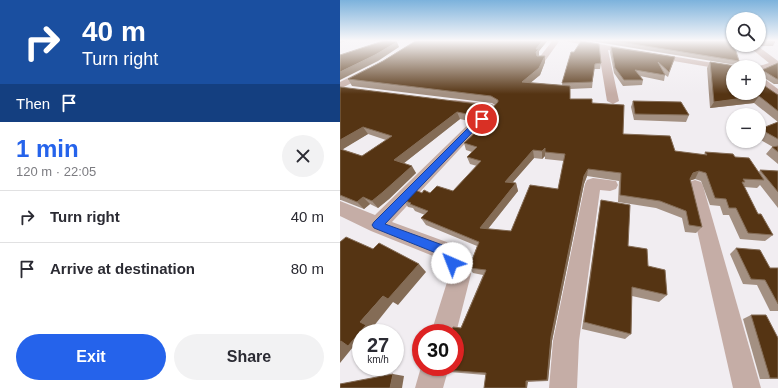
<!DOCTYPE html>
<meta charset="utf-8">
<style>
body{margin:0;font-family:Arial,sans-serif;background:#f2f2f3;color:#2b2b33;height:100vh;display:flex;flex-direction:column;font-size:15px;white-space:nowrap}
*{box-sizing:border-box;margin:0}
p{font-size:13px;color:#7c7c81}
.icon{flex:none;width:22px;height:22px;fill:none;stroke:currentColor;stroke-width:2;stroke-linecap:round;stroke-linejoin:round}
.map{position:relative;flex:1;overflow:hidden}
.side{display:flex;flex-direction:column;background:#fff;width:340px}
.side>*{flex:none}
.top-card{background:#1a4fa0;color:#fff;overflow:hidden}
.fabs{position:absolute;left:386px;top:12px;display:grid;gap:8px}
.fabs a{display:grid;place-items:center;width:40px;height:40px;border-radius:50%;background:#fff;box-shadow:0 1px 3px #0004;font-size:20px}
.speed{position:absolute;left:12px;top:324px;display:flex;gap:8px;font-size:20px;font-weight:700;text-align:center}
.speed>*{display:grid;place-content:center;width:52px;height:52px;border-radius:50%;background:#fff;box-shadow:0 1px 3px #0004;line-height:1}
.speed small{font-size:10px;font-weight:400}
.speed .limit{border:6px solid #d22;background:#fff;color:#111}
.pin{position:absolute;display:grid;place-items:center;width:34px;height:34px;color:#fff;margin:-17px;border:2px solid #fff;border-radius:50%;box-shadow:0 1px 4px #0007}
.me{position:absolute;width:44px;margin:-22px;rotate:316deg;stroke-linejoin:round;filter:drop-shadow(0 0 3px #0008)}
.turn{display:flex;align-items:center;gap:14px;height:84px;padding:0 16px;font-size:18px}
.turn .icon{width:52px;height:52px;stroke-width:2.5}
.turn b{display:block;font-size:28px;line-height:34px}
.then{display:flex;align-items:center;height:38px;padding:0 16px;background:#0003;gap:8px;font-size:15px}
.round{display:grid;place-items:center;flex:none;width:42px;height:42px;border-radius:21px;background:#f2f2f3}
.overview{display:flex;align-items:center;justify-content:space-between;height:68px;padding:0 16px}
h1{font-size:24px;font-weight:600;line-height:30px;color:#2563eb}
.cta{display:flex;gap:8px;margin-top:auto;padding:8px 16px}
.cta a{flex:1;height:46px;border-radius:24px;background:#2563eb;color:#fff;font-size:16px;font-weight:600;line-height:46px;text-align:center}
.cta a+a{background:#f2f2f3;color:#2b2b33}
ul{padding:0;list-style:none}
li{display:flex;align-items:center;gap:12px;height:52px;padding:0 16px;border-top:1px solid #e1e1e2}
li div{flex:1}
li b{display:block;font-size:15px}
li em{font-style:normal}
main{display:flex;flex:1;min-height:0}
.map>svg:first-child{display:block}
.lines{fill:none;stroke-linecap:round;stroke-linejoin:round}
.street{fill:#c5ada6;fill-rule:evenodd}
.wall{fill:#a39082;fill-rule:evenodd}
.shaded-wall{fill:#846c56}
.building{fill:#553413;stroke:#846c56;fill-rule:evenodd}
.route{fill:#2563eb;stroke:#184099}
</style>
<main>
<section class="side">
<div class="top-card">
<div class="turn"><svg class="icon" aria-label="right" viewBox="0 0 24 24"><path d="M7 20v-9h11M14 6l5 5-5 5"/></svg><div><b>40 m</b>Turn right</div></div>
<div class="then">Then<svg class="icon" aria-label="arrive" viewBox="0 0 24 24"><path d="M6 21V4h12l-3 4 3 4H6"/></svg></div>
</div>
<div class="overview"><div><h1>1 min</h1><p>120 m · 22:05</p></div><a class="round"><svg class="icon" aria-label="close" viewBox="0 0 24 24"><path d="M6 6l12 12M18 6L6 18"/></svg></a></div>
<ul>
<li><svg class="icon" aria-label="right" viewBox="0 0 24 24"><path d="M7 20v-9h11M14 6l5 5-5 5"/></svg><div><b>Turn right</b></div><em>40 m</em></li>
<li><svg class="icon" aria-label="arrive" viewBox="0 0 24 24"><path d="M6 21V4h12l-3 4 3 4H6"/></svg><div><b>Arrive at destination</b></div><em>80 m</em></li>
</ul>
<div class="cta"><a>Exit</a><a>Share</a></div>
</section>
<div class="map">
<svg width="438" height="388" viewBox="0 0 438 388">
<rect width="100%" height="100%" fill="#f1edf1"/>
<g class="lines">
<g class="street">
<path d="M0,40H9L0,43Z"/>
<path d="M213,40H235L397,67H393V71L268,50L279,101L273,104L267,101L259,53L260,48L220,40L205,61H199L198,59Z"/>
<path d="M407,45H416L438,61V66L419,72V67H416L429,63Z"/>
<path d="M28,68L31,69L33,71L31,73L0,89V82Z"/>
<path d="M419,76L422,77L438,89V97L434,96L419,84Z"/>
<path d="M115,100L152,104L156,106L158,108L52,222L112,244L128,266L131,274L115,337V333H91L109,276L98,258L31,231L0,216V201L35,215L143,110L111,105L109,103L111,101Z"/>
<path d="M253,178L276,181L278,185L276,189L270,191L260,190L239,341L237,388H209L213,341L245,184L247,180Z"/>
<path d="M355,180L361,182L363,186L421,388H393L347,186L349,182Z"/>
<path d="M81,367H109L103,388H75Z"/>
</g>
</g>
<g class="wall">
<path d="M77,40H208L199,51V56H205V62L200,75L190,83L222,85L231,52L261,63L260,69H254L252,88L230,89V99L252,103L283,134L335,151L364,155L365,152L395,157L419,172L420,170L438,171V208L420,185L417,188L404,187L418,214L433,235L425,241L400,239L389,215H383L380,206L370,205L361,181L355,179L350,180L362,227L356,233L345,232L342,218L316,208L278,202L279,181L247,176L244,184L212,341L208,381L188,382L145,375L109,372L103,370L143,275L133,273L129,268L137,246L86,225L81,218L85,215L75,211L73,208L68,207L63,200L82,193H90L113,191L137,166L130,164L127,157L132,152L126,150L124,143L135,133L134,128L155,105L152,103L12,86L8,79L43,61ZM205,156V159L224,161L218,189L171,231L148,229L178,191L176,183H172L194,158L202,159Z"/>
<path d="M245,40H393V45H406V46L391,45L399,61L398,62L403,67H393L438,95V122L414,103L370,108L367,68L370,62L396,66V65Z"/>
<path d="M419,40L435,42L433,46H420L418,45H419Z"/>
<path d="M271,47L335,57L328,77L325,75L324,81L300,76L303,80L302,85L283,86L274,73L270,52Z"/>
<path d="M438,63V84H434L421,76L419,81V70H422Z"/>
<path d="M0,87L140,111L129,121L120,119L64,163L76,173L49,199L38,208L30,204L24,209L1,200H0ZM28,134L46,140L22,156L2,149Z"/>
<path d="M293,101L349,115L346,122L294,120L291,107Z"/>
<path d="M438,122V164L426,154L432,147H433L419,139V130L420,129Z"/>
<path d="M261,200L288,246L308,266L327,295L319,302L292,296L291,334L285,339L242,329L259,211Z"/>
<path d="M396,248L430,268H438V311H430L417,285L403,284L390,254Z"/>
<path d="M411,315L438,338V379H420L403,319Z"/>
</g>
<g class="shaded-wall">
<path d="M203,40H208L199,51V55L197,58L196,49Z"/>
<path d="M57,42L59,47L38,61L0,80V72Z"/>
<path d="M205,56V62L200,75L183,89L182,82Z"/>
<path d="M419,96L414,103L370,108L374,102Z"/>
<path d="M138,104L140,111L129,121L127,114Z"/>
<path d="M117,112L120,119L59,167L54,160Z"/>
<path d="M23,127L28,134L0,151V140Z"/>
<path d="M205,148V156L202,159V151Z"/>
<path d="M193,150L194,158L167,189L165,182Z"/>
<path d="M72,166L76,173L49,199L38,208L32,201Z"/>
<path d="M248,169L247,176L244,184L212,341L208,381L207,380L211,337L244,176Z"/>
<path d="M359,171L355,179L349,181L353,173Z"/>
<path d="M176,183L178,191L143,235L140,228Z"/>
<path d="M23,197L30,204L24,209L17,202Z"/>
<path d="M79,264L86,272L58,305L53,302L33,327L38,330L35,333H21V349L13,347L0,363V342L20,322L43,296Z"/>
<path d="M53,374L64,376L62,388H50Z"/>
<path d="M186,381L188,382L187,388H186Z"/>
</g>
<g class="building">
<path d="M46,40L57,42L35,55L0,72V55Z"/>
<path d="M77,40H203L196,49H199L196,52L197,56H205L199,68L182,82L230,86V99H252V103L284,105L283,134L330,136L335,151L367,155L365,152L393,154L395,157L409,158L424,180L403,179L405,182H402L418,214H421L433,235L408,233L396,208H389L386,199L375,198L366,173L359,171L353,173L350,179L362,227L349,225L346,211L320,201L280,195L281,173L248,169L244,176L211,337L207,380L186,381V388H144L146,373L103,370V367H115V333H111L113,327L121,328L146,270L129,268L139,242L81,218L88,211L70,204L71,203L63,200L73,189L82,193L84,190L90,193L97,186L113,191L141,161L127,157L137,147L124,143L139,129L134,128L158,102V100L151,96L8,79L43,61ZM205,148V152L225,154L218,189L190,185L171,231L140,228L176,183L165,182L193,150L202,151Z"/>
<path d="M268,40H393V41H387L396,51L399,61Z"/>
<path d="M419,40H432L435,42L422,41Z"/>
<path d="M241,41L259,44L261,63L255,64L252,82L222,83L231,52H234Z"/>
<path d="M271,47L335,57L329,72L318,62L325,75L295,70L303,80H284L275,68Z"/>
<path d="M370,62L396,66L398,63L401,62L403,67H393V93H419V82L438,95V111L419,96L374,102Z"/>
<path d="M438,63V79H437L422,70Z"/>
<path d="M422,69L421,77H419V70Z"/>
<path d="M0,87L138,104L127,114L117,112L54,160L72,166L43,192L32,201L23,197L17,202L0,195V149L22,156L52,136L23,127L0,140Z"/>
<path d="M293,101L341,102L349,115L295,114Z"/>
<path d="M438,122V139L420,129Z"/>
<path d="M438,146V152L432,147Z"/>
<path d="M420,170L438,171V192Z"/>
<path d="M261,200L290,205L288,246L307,249L308,266L325,270L327,295L292,287L291,334L244,322Z"/>
<path d="M6,237L33,249L39,243L79,264L48,299L43,296L20,322L26,325L8,346L1,341L0,342V242Z"/>
<path d="M396,248L420,250L430,268H438V304L425,280L411,279Z"/>
<path d="M411,315H426L438,338V378H430Z"/>
<path d="M53,374L50,388H0V384Z"/>
</g>
<linearGradient id="sky" x2="0" y2="1"><stop stop-color="#7cb2dc"/><stop offset="0.43" stop-color="#f9f7f9"/><stop offset="1" stop-color="#f9f7f9" stop-opacity="0"/></linearGradient>
<rect width="438" height="94" fill="url(#sky)"/>
<path class="route" d="M139,117L145,119L45,224L108,247L118,263L116,266L112,268L108,266L101,255L34,228L32,225L34,222Z"/>
</svg>
<div class="fabs">
<a><svg class="icon" aria-label="search" viewBox="0 0 24 24"><circle cx="10" cy="10" r="6"/><path d="M15 15l6 6"/></svg></a>
<a>+</a>
<a>−</a>
</div>
<div class="speed"><div>27<small>km/h</small></div><div class="limit">30</div></div>
<div class="pin" style="left:142px;top:119px;background:#d93025"><svg class="icon" aria-label="arrive" viewBox="0 0 24 24"><path d="M6 21V4h12l-3 4 3 4H6"/></svg></div>
<svg class="me" style="left:112px;top:263px" viewBox="-20 -20 40 40"><circle r="19" fill="#fff"/><path d="M0-13L10 11 0 6-10 11z" fill="#2563eb"/></svg>
</div>
</main>
